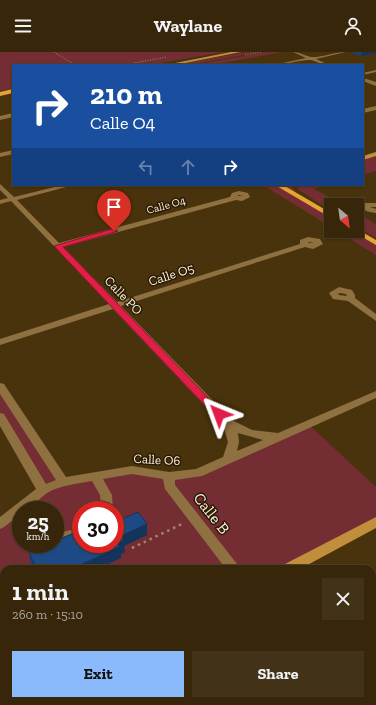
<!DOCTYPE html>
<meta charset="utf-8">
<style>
body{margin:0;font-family:"Zilla Slab",serif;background:#423217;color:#f1f3f6;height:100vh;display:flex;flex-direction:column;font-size:15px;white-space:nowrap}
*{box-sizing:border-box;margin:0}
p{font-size:13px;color:#aaa59c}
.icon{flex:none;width:22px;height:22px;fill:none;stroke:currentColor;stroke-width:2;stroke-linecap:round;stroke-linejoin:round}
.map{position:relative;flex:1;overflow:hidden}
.panel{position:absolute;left:0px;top:513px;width:376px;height:140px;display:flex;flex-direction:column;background:#372609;border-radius:12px 12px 0 0;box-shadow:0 1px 3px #0004,0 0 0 1px #51432a}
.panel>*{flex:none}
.banner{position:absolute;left:12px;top:12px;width:352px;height:122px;border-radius:0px;box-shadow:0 1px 3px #0004,0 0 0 1px #51432a;background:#1a4fa0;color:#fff;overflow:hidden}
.needle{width:26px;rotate:151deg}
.buttons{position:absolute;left:324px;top:146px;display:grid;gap:8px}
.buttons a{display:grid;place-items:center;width:40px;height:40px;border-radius:0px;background:#372609;box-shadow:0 1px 3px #0004,0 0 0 1px #51432a;font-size:20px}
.speed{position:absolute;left:12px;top:449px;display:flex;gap:8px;font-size:20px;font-weight:700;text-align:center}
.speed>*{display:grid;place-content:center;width:52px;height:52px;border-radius:50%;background:#372609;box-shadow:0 1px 3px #0004,0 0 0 1px #51432a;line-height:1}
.speed small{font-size:10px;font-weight:400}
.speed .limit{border:6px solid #d22;background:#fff;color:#111}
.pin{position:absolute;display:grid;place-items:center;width:34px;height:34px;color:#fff;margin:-41px -17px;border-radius:50% 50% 50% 0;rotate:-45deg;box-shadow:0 0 4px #0007}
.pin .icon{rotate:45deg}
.me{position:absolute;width:44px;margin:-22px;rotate:316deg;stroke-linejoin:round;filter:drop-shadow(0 0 3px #0008)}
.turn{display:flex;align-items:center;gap:14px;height:84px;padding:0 12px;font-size:18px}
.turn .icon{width:52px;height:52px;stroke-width:2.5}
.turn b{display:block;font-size:28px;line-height:34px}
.lanes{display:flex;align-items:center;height:38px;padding:0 12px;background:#0003;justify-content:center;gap:20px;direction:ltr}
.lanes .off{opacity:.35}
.round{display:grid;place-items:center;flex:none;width:42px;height:42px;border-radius:0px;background:#423217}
.summary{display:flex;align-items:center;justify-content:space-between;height:68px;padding:0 12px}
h1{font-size:24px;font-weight:700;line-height:30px}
.primary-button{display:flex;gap:8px;margin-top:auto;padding:8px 12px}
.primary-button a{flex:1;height:46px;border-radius:0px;background:#8abafc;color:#111;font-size:16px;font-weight:700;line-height:46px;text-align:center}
.primary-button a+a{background:#423217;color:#f1f3f6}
header{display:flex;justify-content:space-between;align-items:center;height:52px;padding:0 12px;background:#372609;font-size:18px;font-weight:700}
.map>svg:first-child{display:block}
.green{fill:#752d34;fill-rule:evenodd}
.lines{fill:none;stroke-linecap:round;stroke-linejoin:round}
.path-far1{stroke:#99896d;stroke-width:1;stroke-dasharray:1 1.5;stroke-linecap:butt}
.path{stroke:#99896d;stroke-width:2.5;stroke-dasharray:2.5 4;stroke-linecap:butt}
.street{fill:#8f7040;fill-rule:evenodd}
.secondary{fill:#c18e3c;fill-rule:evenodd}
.primary{fill:#e6a533;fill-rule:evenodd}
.wall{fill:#194072}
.shaded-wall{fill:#14345c}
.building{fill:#1d4a84;stroke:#14345c}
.route{fill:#e11d48;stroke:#92132f}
.labels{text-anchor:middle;stroke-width:3;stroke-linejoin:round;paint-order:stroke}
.far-street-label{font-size:11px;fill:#fbf2e4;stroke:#2c1b00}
.street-label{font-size:13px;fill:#fbf2e4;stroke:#2c1b00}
.near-street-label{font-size:16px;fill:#fbf2e4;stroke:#2c1b00}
</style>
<header><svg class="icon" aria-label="menu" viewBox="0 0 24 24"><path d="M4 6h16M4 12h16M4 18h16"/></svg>Waylane<svg class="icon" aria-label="person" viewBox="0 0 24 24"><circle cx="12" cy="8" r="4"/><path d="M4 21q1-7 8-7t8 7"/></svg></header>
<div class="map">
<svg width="376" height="653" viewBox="0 0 376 653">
<rect width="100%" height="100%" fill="#49330c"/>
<g class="green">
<path d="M0,0H224L149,13H13V37L0,39Z"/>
<path d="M246,0H260L189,13H174Z"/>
<path d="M265,0H283L211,13H194Z"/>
<path d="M376,104V119L363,123V107Z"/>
<path d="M263,133H291L297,143L331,164V175Z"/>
<path d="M296,133H326L314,137L343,153H331V159L299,138Z"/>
<path d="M357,161L376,172V186L357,175Z"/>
<path d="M337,179H356L376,191V203Z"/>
<path d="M0,334L63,430L109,422L151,420L198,421L308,372L376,435V470L288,517H4V649H41L34,653H0V472L43,438L0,365ZM21,458H55V492H21ZM81,458H115V492H81Z"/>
</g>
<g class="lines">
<g class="path-far1">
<path d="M54,0L75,13"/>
<path d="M245,3L262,0"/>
<path d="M123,13L167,5"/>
</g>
<path class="path" d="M132,496L184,471"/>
<g class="street">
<path d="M293,0C300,0 305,4 311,5C320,6 335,0 346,0L316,7L329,13C322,13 318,10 311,8C304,7 284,13 274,13L306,6Z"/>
<path d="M376,18V20L363,23V21Z"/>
<path d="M363,26L376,30V34L363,29Z"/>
<path d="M376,54V58L363,61V57Z"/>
<path d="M13,61V65L0,68V64Z"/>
<path d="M13,98V102L0,105V101Z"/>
<path d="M0,132L14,145L63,133H74L17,148L59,191L230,145L232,141L239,139L248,141L250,145L242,149L236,148L63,195L117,250L300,192V188L308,185L320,187L323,192L313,197L305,195L121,254L232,368L252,378L278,381L376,339V346L202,424L175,428V433L241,517H226L165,437L163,427L132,422L103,427L112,443L113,458H101L100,443L92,429C77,432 60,433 47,441C38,447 31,458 21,458V462L4,475L0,477V465L36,437L0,374V361L4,362L46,432L56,428L0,342V331L4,332L66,425L132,414L169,420L196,417L223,405L228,390L223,373L113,257L0,293V287L109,252L11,149L0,152V148L8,146L0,138ZM239,143L243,144H237ZM309,190L314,191H315H308ZM238,381L263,388L237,399L239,390Z"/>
<path d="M365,151H376V155H370L376,157V161C370,160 365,160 361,155Z"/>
<path d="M339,235L352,238L355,243V246L376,262V269L348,249L333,247L329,241ZM340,241L346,242L347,244L339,243L338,242Z"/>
<path d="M81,476V486L62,490L55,489V479L62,480Z"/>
<path d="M39,649H55L57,653H41Z"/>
<path d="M296,649H313L315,653H298Z"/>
</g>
<g class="secondary">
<path d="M231,0H241L175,13H165Z"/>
<path d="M376,100V104L363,108V104Z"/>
<path d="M376,465V476L300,517H281L283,513Z"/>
<path d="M28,649H49L47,653H26Z"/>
</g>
<g class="primary">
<path d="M13,37V41L0,44V40Z"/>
<path d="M275,133H283L331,161V166Z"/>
<path d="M357,177L376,188V193L352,179H357Z"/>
</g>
</g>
<g class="wall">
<path d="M351,0H376V1L361,4Z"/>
<path d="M147,472V483L124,494L125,500L121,502V506L97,517H34L31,512L29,501L81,492Z"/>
</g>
<g class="shaded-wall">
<path d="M362,0H376V1L361,4Z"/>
<path d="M147,472V483L124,494L125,500L121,502V506L97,517H79L78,514L118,491L121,484Z"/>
</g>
<path class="building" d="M138,460L147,472L121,484L124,489L118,491L120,495L78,514L80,517H37L29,501L48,492H55V489L81,478V492H115V470Z"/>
<path class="route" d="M112,177L118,179L63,195L222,360L223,362L222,364H215L54,194Z"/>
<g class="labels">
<g class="far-street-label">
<text transform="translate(166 153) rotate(-15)" y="4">Calle O4</text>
</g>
<g class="street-label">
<text transform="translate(171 222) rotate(-18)" y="5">Calle O5</text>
<text transform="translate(124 243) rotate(46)" y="5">Calle PO</text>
<text transform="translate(157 407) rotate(3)" y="5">Calle O6</text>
</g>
<g class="near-street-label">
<text transform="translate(212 461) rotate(52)" y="6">Calle B</text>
</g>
</g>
</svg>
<div class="buttons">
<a><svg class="needle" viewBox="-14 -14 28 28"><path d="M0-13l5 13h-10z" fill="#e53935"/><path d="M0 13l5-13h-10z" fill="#aaa59c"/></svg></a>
</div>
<div class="speed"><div>25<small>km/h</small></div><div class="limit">30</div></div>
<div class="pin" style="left:114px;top:179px;background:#d93025"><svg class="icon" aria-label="arrive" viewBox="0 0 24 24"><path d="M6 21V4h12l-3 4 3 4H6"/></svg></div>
<svg class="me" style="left:219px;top:362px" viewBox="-20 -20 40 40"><path d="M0-17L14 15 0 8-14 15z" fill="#e11d48" stroke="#fff" stroke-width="4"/></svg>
<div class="banner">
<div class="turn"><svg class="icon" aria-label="right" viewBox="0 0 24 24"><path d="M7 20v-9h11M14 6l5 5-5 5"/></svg><div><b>210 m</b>Calle O4</div></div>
<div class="lanes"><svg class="icon off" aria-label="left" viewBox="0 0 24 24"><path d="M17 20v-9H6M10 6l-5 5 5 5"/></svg><svg class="icon off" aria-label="ahead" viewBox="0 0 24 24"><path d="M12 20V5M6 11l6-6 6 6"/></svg><svg class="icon" aria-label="right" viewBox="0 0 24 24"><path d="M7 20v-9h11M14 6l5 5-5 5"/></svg></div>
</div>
<section class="panel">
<div class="summary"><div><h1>1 min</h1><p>260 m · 15:10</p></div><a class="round"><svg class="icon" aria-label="close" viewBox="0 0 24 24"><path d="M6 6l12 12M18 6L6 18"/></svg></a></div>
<div class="primary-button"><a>Exit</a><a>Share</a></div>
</section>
</div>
